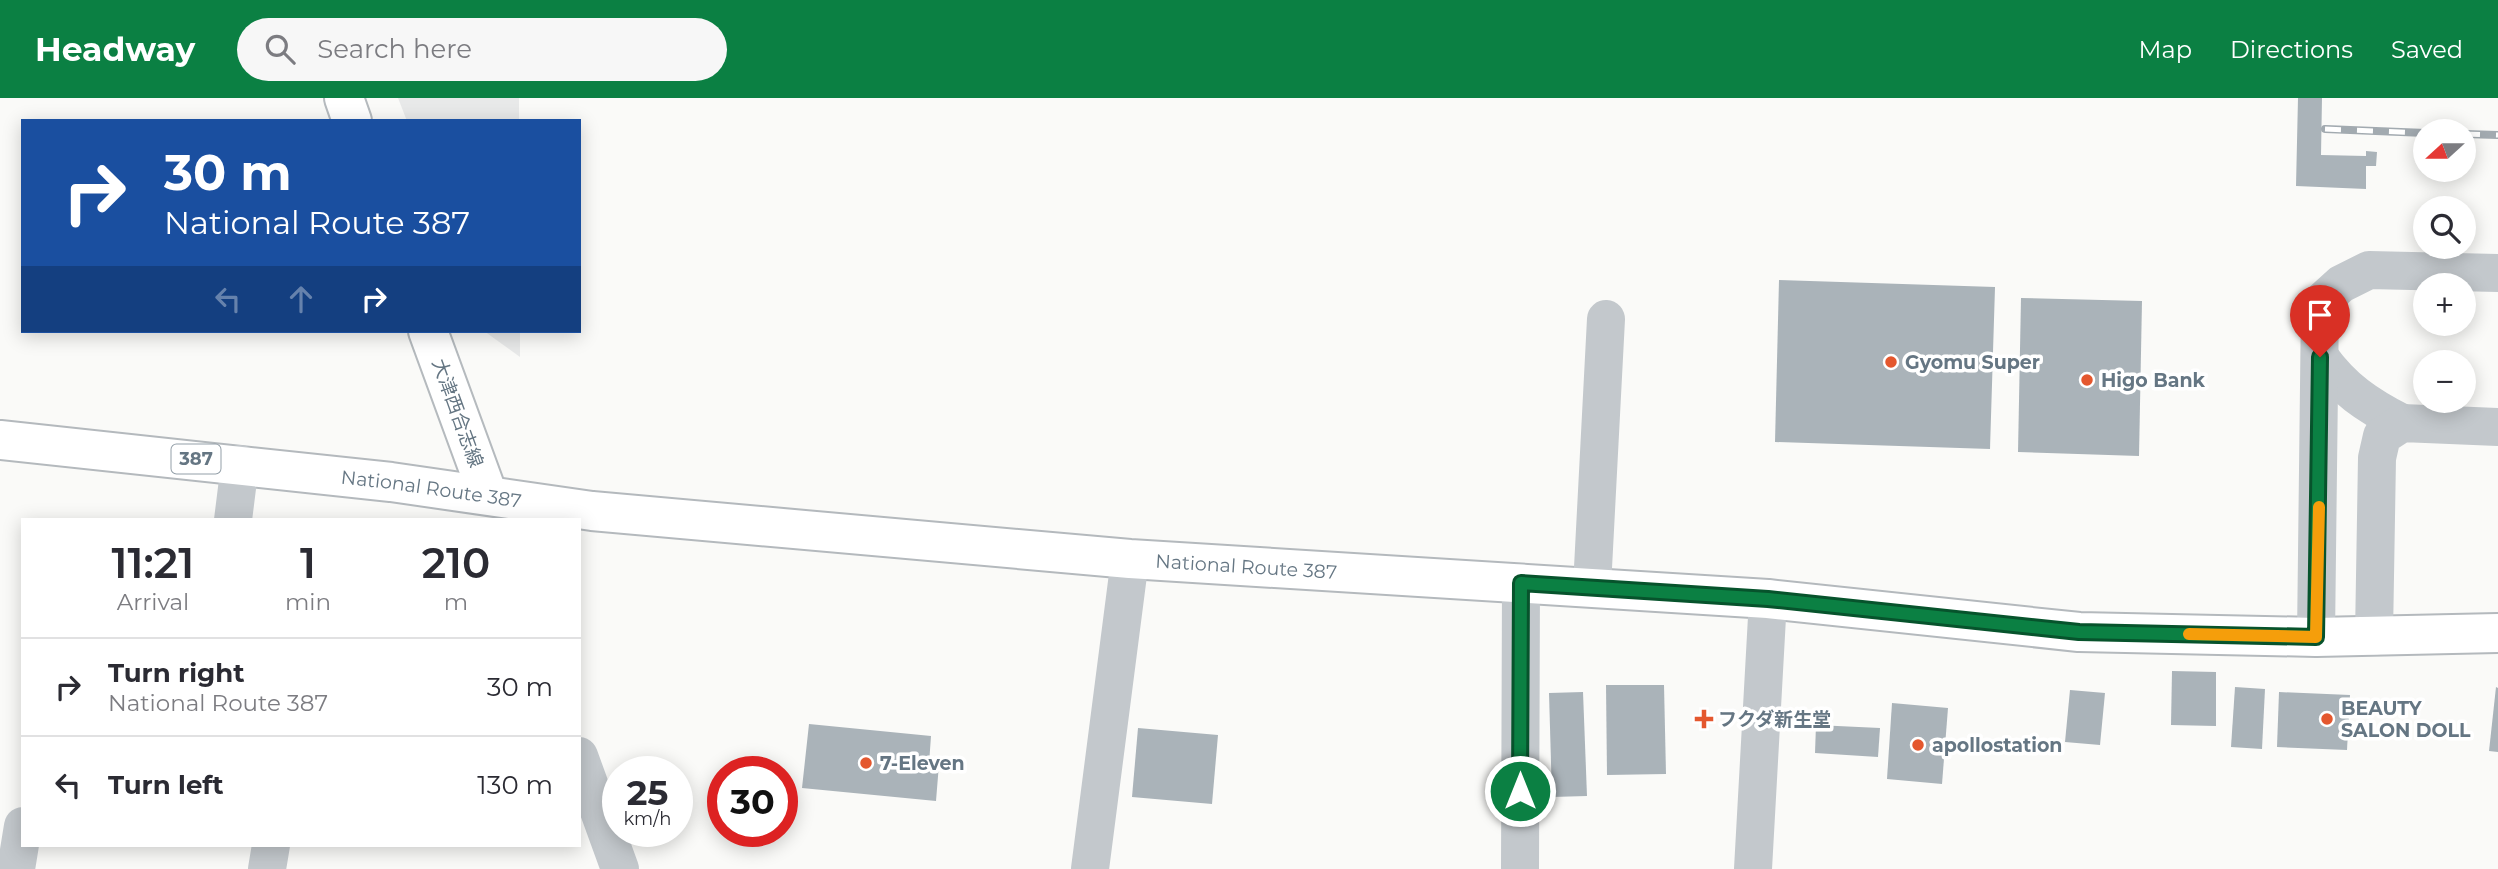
<!DOCTYPE html>
<meta charset="utf-8">
<style>
body{margin:0;font-family:Montserrat,"Noto Sans JP",sans-serif;background:#f7f7f7;color:#2b2b33;height:100vh;display:flex;flex-direction:column;font-size:26px;white-space:nowrap}
*{box-sizing:border-box;margin:0}
p{font-size:23px;color:#7c7c81}
.icon{flex:none;width:38px;height:38px;fill:none;stroke:currentColor;stroke-width:2;stroke-linecap:round;stroke-linejoin:round}
.map{position:relative;flex:1;overflow:hidden}
.panel{position:absolute;left:21px;top:420px;width:560px;height:329px;display:flex;flex-direction:column;background:#fff;border-radius:0px;box-shadow:0 4px 18px #0003}
.panel>*{flex:none}
.hud{position:absolute;left:21px;top:21px;width:560px;height:214px;border-radius:0px;box-shadow:0 4px 18px #0003;background:#1a4fa0;color:#fff;overflow:hidden}
.needle{width:46px;rotate:249deg}
.buttons{position:absolute;left:2413px;top:21px;display:grid;gap:14px}
.buttons a{display:grid;place-items:center;width:63px;height:63px;border-radius:50%;background:#fff;box-shadow:0 4px 18px #0003;font-size:35px}
.speed{position:absolute;left:602px;top:658px;display:flex;gap:14px;font-size:35px;font-weight:700;text-align:center}
.speed>*{display:grid;place-content:center;width:91px;height:91px;border-radius:50%;background:#fff;box-shadow:0 4px 18px #0003;line-height:1}
.speed small{font-size:18px;font-weight:400}
.speed .limit{border:10px solid #d22;background:#fff;color:#111}
.pin{position:absolute;display:grid;place-items:center;width:60px;height:60px;color:#fff;margin:-72px -30px;border-radius:50% 50% 50% 0;rotate:-45deg;box-shadow:0 0 7px #0007}
.pin .icon{rotate:45deg}
.me{position:absolute;width:77px;margin:-38px;rotate:0deg;stroke-linejoin:round;filter:drop-shadow(0 0 5px #0008)}
.turn{display:flex;align-items:center;gap:24px;height:147px;padding:0 28px;font-size:32px}
.turn .icon{width:91px;height:91px;stroke-width:2.5}
.turn b{display:block;font-size:49px;line-height:60px}
.lanes{display:flex;align-items:center;height:66px;padding:0 28px;background:#0003;justify-content:center;gap:35px;direction:ltr}
.lanes .off{opacity:.35}
.eta{display:flex;justify-content:space-evenly;align-items:center;height:119px;text-align:center}
.eta b{font-size:42px;font-weight:600;line-height:49px}
ul{padding:0;list-style:none}
li{display:flex;align-items:center;gap:21px;height:98px;padding:0 28px;border-top:2px solid #e1e1e2}
li div{flex:1}
li b{display:block;font-size:26px}
li em{font-style:normal}
header{display:flex;align-items:center;gap:42px;box-sizing:border-box;height:98px;padding:0 35px;background:#0b8043;color:#fff}
header strong{font-size:33px}
nav{display:flex;gap:38px;margin-inline-start:auto;font-size:24px}
.search{width:490px;height:63px;background:#f7f7f7;display:flex;align-items:center;gap:18px;box-sizing:border-box;padding:0 24px;border-radius:38px;color:#7c7c81;font-size:26px}
.map>svg:first-child{display:block}
.built{fill:#e8e9e9}
.building{fill:#aab3b9}
.lines{fill:none;stroke-linecap:round;stroke-linejoin:round}
.major-casing{stroke:#b5babe;stroke-width:42}
.highway-casing{stroke:#b4b9bd;stroke-width:42}
.minor{stroke:#c3c8cc;stroke-width:38}
.major{stroke:#fff;stroke-width:38}
.highway{stroke:#fff;stroke-width:38}
.rail-casing{stroke:#a2aab0;stroke-width:8}
.rail{stroke:#fff;stroke-width:5;stroke-dasharray:16;stroke-linecap:butt}
.route-casing{stroke:#07532c;stroke-width:18}
.route{stroke:#0b8043;stroke-width:12}
.slow{stroke:#f59e0b;stroke-width:12}
.poi-dot{fill:#e4572e;stroke:#fff;stroke-width:2.5}
.labels{text-anchor:middle;stroke-width:7;stroke-linejoin:round;paint-order:stroke}
.shield{fill:#fff;stroke:#939fa8;stroke-width:2}
.shield-label{font-size:18px;font-weight:bold;fill:#657683}
.poi-label{font-size:19px;font-weight:bold;fill:#657683;stroke:#fff;text-anchor:start}
.street-label{font-size:19px;fill:#657683;stroke:#fff}
</style>
<header>
<strong>Headway</strong>
<div class="search"><svg class="icon" aria-label="search" viewBox="0 0 24 24"><circle cx="10" cy="10" r="6"/><path d="M15 15l6 6"/></svg>Search here</div>
<nav><a>Map</a><a>Directions</a><a>Saved</a></nav>
</header>
<div class="map">
<svg width="2498" height="771" viewBox="0 0 2498 771">
<rect width="100%" height="100%" fill="#fafaf8"/>
<g class="built">
<path d="M398,0H519V23H407Z"/>
<path d="M484,233H520V259Z"/>
</g>
<g class="building">
<path d="M2298,0H2322L2321,57L2366,58V53L2377,54L2376,68H2366V91L2296,88Z"/>
<path d="M1779,182L1995,189L1990,351L1775,344Z"/>
<path d="M2021,200L2142,203L2139,358L2018,354Z"/>
<path d="M2172,573L2216,574V628L2171,627Z"/>
<path d="M1606,587H1664L1666,676L1607,677Z"/>
<path d="M2235,589L2265,591L2262,651L2231,649Z"/>
<path d="M2496,589L2498,590V654L2489,653Z"/>
<path d="M2070,592L2105,595L2100,647L2065,644Z"/>
<path d="M1583,594L1587,698L1552,699L1549,595Z"/>
<path d="M2279,594L2350,597L2347,652L2277,649Z"/>
<path d="M1892,605L1948,610L1942,686L1887,681Z"/>
<path d="M809,626L931,638L929,666H939L936,703L802,690Z"/>
<path d="M1816,627L1880,630L1878,659L1815,655Z"/>
<path d="M1138,630L1218,637L1212,706L1132,699Z"/>
</g>
<g class="lines">
<g class="major-casing">
<g id="major">
<path d="M344,0L352,23"/>
<path d="M428,233L488,397"/>
</g>
</g>
<g class="highway-casing">
<g id="highway">
<path id="s1" d="M0,342L391,384L592,413L1130,461L1768,501L2079,534L2316,539L2498,535"/>
</g>
</g>
<g class="minor">
<path d="M2320,259C2343,291 2367,307 2402,325"/>
<path d="M233,422L240,366"/>
<path d="M1592,489L1606,221"/>
<path d="M2374,538L2377,360L2382,338L2402,325L2498,329"/>
<path d="M2316,539L2320,205L2341,186L2369,172L2498,175"/>
<path d="M579,658L620,771"/>
<path d="M16,771L23,728"/>
<path d="M267,771L271,747"/>
<path d="M1090,771L1130,461"/>
<path d="M1520,771L1521,485"/>
<path d="M1753,771L1768,501"/>
</g>
<use href="#major" class="major"/>
<use href="#highway" class="highway"/>
<g class="rail-casing">
<g id="rail">
<path d="M2325,31L2426,35"/>
<path d="M2464,36L2498,37"/>
</g>
</g>
<use href="#rail" class="rail"/>
</g>
<g class="lines">
<g class="route-casing">
<path id="route" d="M1520,693L1521,485L1768,501L2079,534L2316,539L2320,259"/>
</g>
<use href="#route" class="route"/>
<path class="slow" d="M2189,536L2316,539L2319,409"/>
</g>
<g class="poi-dot">
<circle cx="1891" cy="264" r="7"/>
<circle cx="2087" cy="282" r="7"/>
<path d="M1700.5 610.5h7v7h7v7h-7v7h-7v-7h-7v-7h7z"/>
<circle cx="2327" cy="621" r="7"/>
<circle cx="1918" cy="647" r="7"/>
<circle cx="866" cy="665" r="7"/>
</g>
<g class="labels">
<rect class="shield" x="171.5" y="346.5" width="49" height="29" rx="5"/>
<g class="shield-label">
<text x="196" y="367">387</text>
</g>
<g class="poi-label">
<text x="1905" y="271">Gyomu Super</text>
<text x="2101" y="289">Higo Bank</text>
<text x="2341" y="617">BEAUTY<tspan x="2341" dy="22">SALON DOLL</tspan></text>
<text x="1718" y="628">フクダ新生堂</text>
<text x="1932" y="654">apollostation</text>
<text x="880" y="672">7-Eleven</text>
</g>
<g class="street-label">
<text transform="translate(458 315) rotate(70)" y="7">大津西合志線</text>
<text dy="7" stroke="none"><textPath href="#s1" startOffset="434">National Route 387</textPath></text>
<text dy="7" stroke="none"><textPath href="#s1" startOffset="1253">National Route 387</textPath></text>
</g>
</g>
</svg>
<div class="buttons">
<a><svg class="needle" viewBox="-14 -14 28 28"><path d="M0-13l5 13h-10z" fill="#e53935"/><path d="M0 13l5-13h-10z" fill="#7c7c81"/></svg></a>
<a><svg class="icon" aria-label="search" viewBox="0 0 24 24"><circle cx="10" cy="10" r="6"/><path d="M15 15l6 6"/></svg></a>
<a>+</a>
<a>−</a>
</div>
<div class="speed"><div>25<small>km/h</small></div><div class="limit">30</div></div>
<div class="pin" style="left:2320px;top:259px;background:#d93025"><svg class="icon" aria-label="arrive" viewBox="0 0 24 24"><path d="M6 21V4h12l-3 4 3 4H6"/></svg></div>
<svg class="me" style="left:1520px;top:693px" viewBox="-20 -20 40 40"><circle r="17" fill="#0b8043" stroke="#fff" stroke-width="3"/><path d="M0-11L8 9 0 5-8 9z" fill="#fff"/></svg>
<div class="hud">
<div class="turn"><svg class="icon" aria-label="right" viewBox="0 0 24 24"><path d="M7 20v-9h11M14 6l5 5-5 5"/></svg><div><b>30 m</b>National Route 387</div></div>
<div class="lanes"><svg class="icon off" aria-label="left" viewBox="0 0 24 24"><path d="M17 20v-9H6M10 6l-5 5 5 5"/></svg><svg class="icon off" aria-label="ahead" viewBox="0 0 24 24"><path d="M12 20V5M6 11l6-6 6 6"/></svg><svg class="icon" aria-label="right" viewBox="0 0 24 24"><path d="M7 20v-9h11M14 6l5 5-5 5"/></svg></div>
</div>
<section class="panel">
<div class="eta">
<div><b>11:21</b><p>Arrival</p></div>
<div><b>1</b><p>min</p></div>
<div><b>210</b><p>m</p></div>
</div>
<ul>
<li><svg class="icon" aria-label="right" viewBox="0 0 24 24"><path d="M7 20v-9h11M14 6l5 5-5 5"/></svg><div><b>Turn right</b><p>National Route 387</p></div><em>30 m</em></li>
<li><svg class="icon" aria-label="left" viewBox="0 0 24 24"><path d="M17 20v-9H6M10 6l-5 5 5 5"/></svg><div><b>Turn left</b></div><em>130 m</em></li>
</ul>
</section>
</div>
